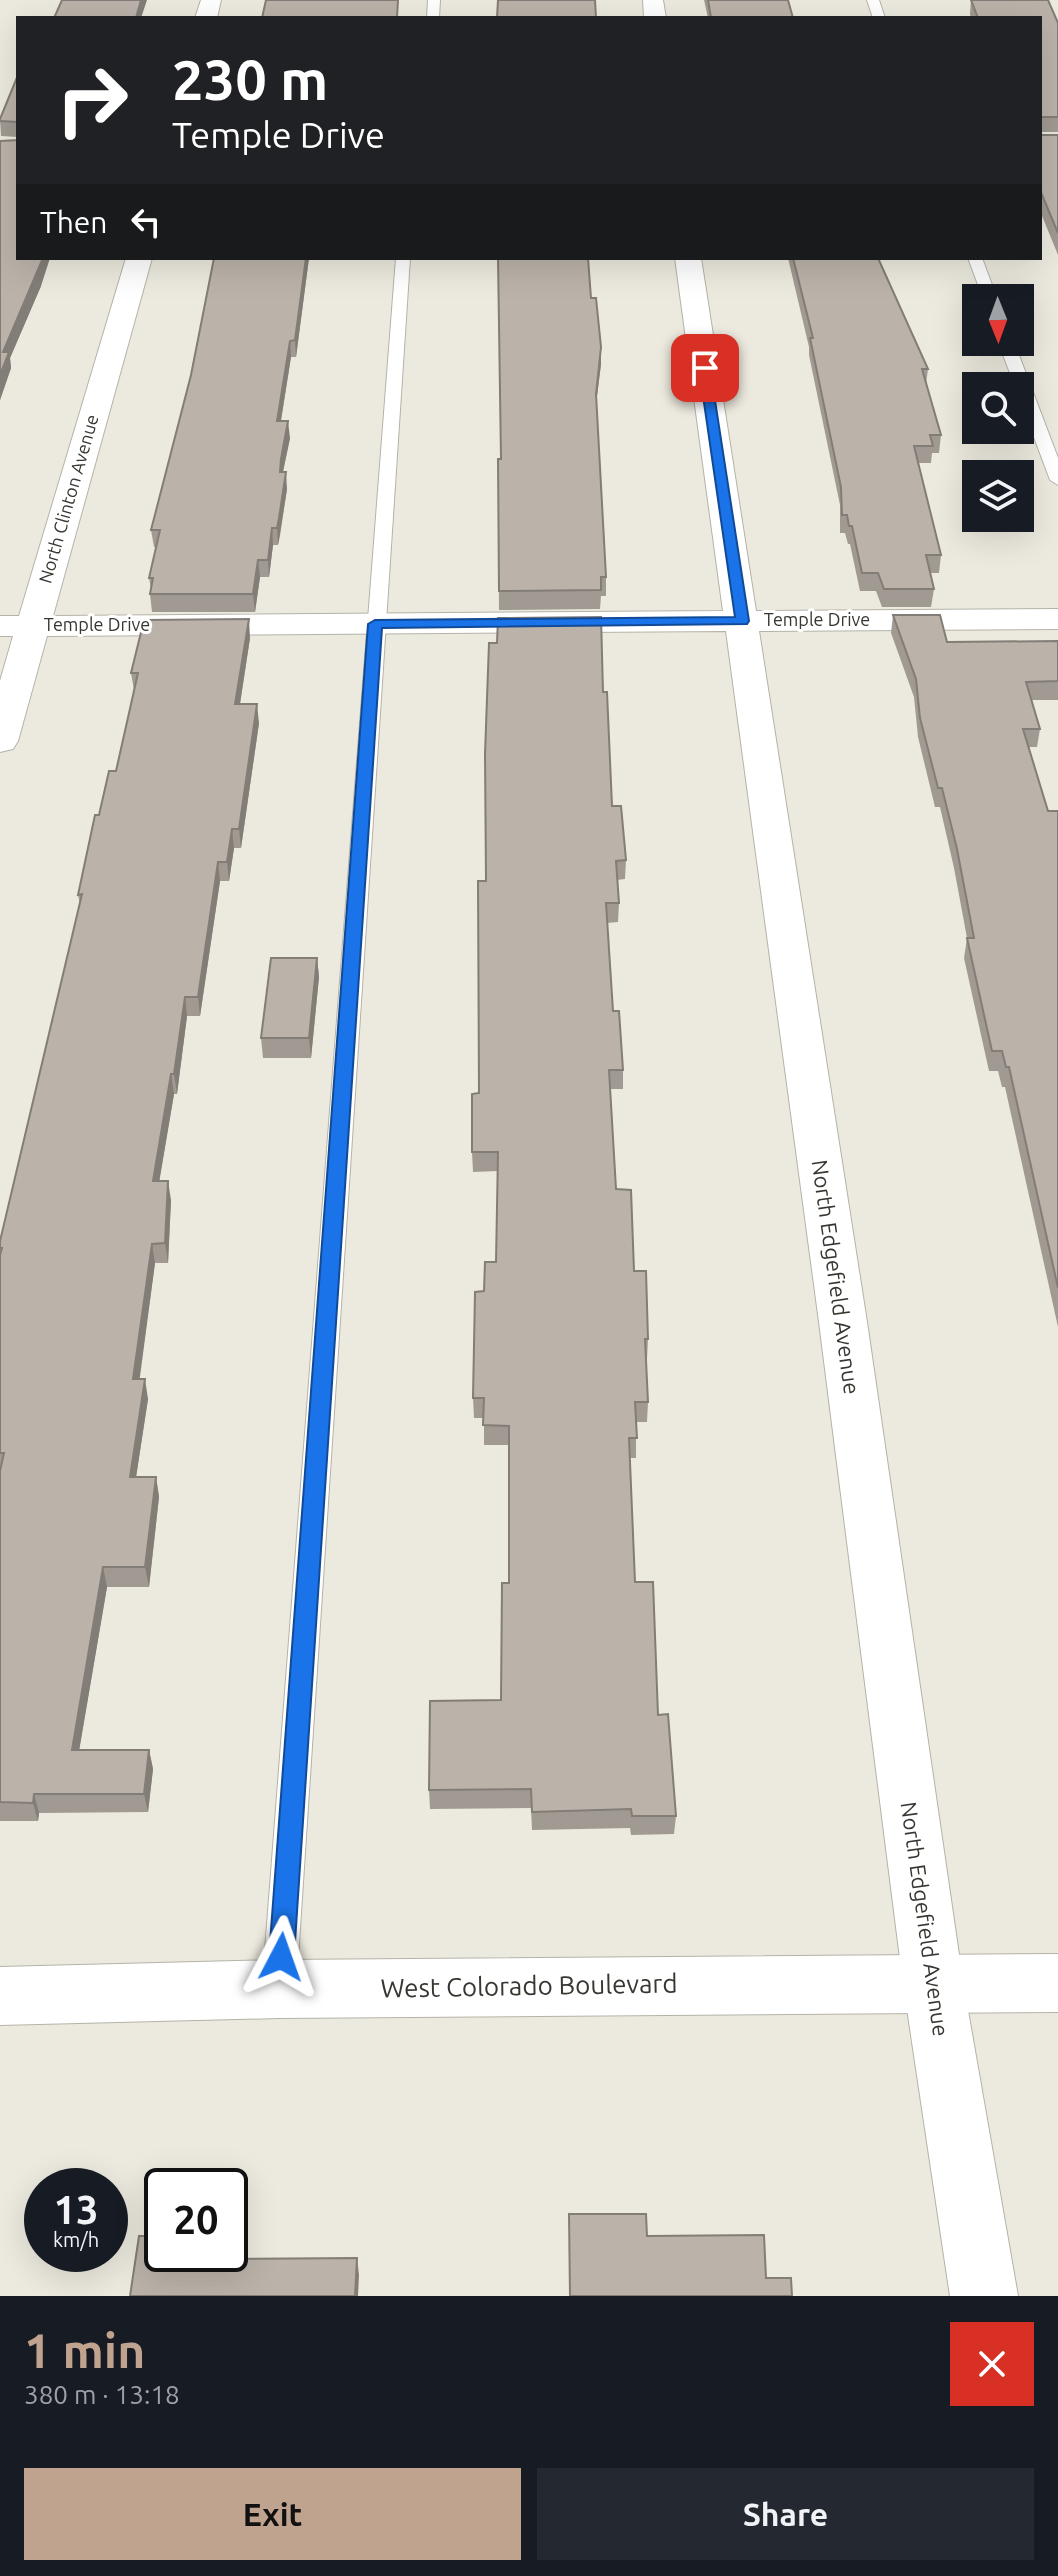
<!DOCTYPE html>
<meta charset="utf-8">
<style>
body{margin:0;font-family:Ubuntu,sans-serif;background:#242831;color:#f1f3f6;height:100vh;display:flex;flex-direction:column;font-size:30px;white-space:nowrap}
*{box-sizing:border-box;margin:0}
p{font-size:26px;color:#9ea1a6}
.icon{flex:none;width:44px;height:44px;fill:none;stroke:currentColor;stroke-width:2;stroke-linecap:round;stroke-linejoin:round}
.map{position:relative;height:2296px;overflow:hidden}
.panel{display:flex;flex-direction:column;background:#171b24;flex:1}
.panel>*{flex:none}
.hud{position:absolute;left:16px;top:16px;width:1026px;height:244px;border-radius:0px;box-shadow:0 8px 32px #0002;background:#202124;color:#fff;overflow:hidden}
.needle{width:52px;rotate:179deg}
.tools{position:absolute;left:962px;top:284px;display:grid;gap:16px}
.tools a{display:grid;place-items:center;width:72px;height:72px;border-radius:0px;background:#171b24;box-shadow:0 8px 32px #0002;font-size:40px}
.speed{position:absolute;left:24px;top:2168px;display:flex;gap:16px;font-size:40px;font-weight:700;text-align:center}
.speed>*{display:grid;place-content:center;width:104px;height:104px;border-radius:50%;background:#171b24;box-shadow:0 8px 32px #0002;line-height:1}
.speed small{font-size:20px;font-weight:400}
.speed .limit{border:4px solid #111;border-radius:12px;background:#fff;color:#111}
.pin{position:absolute;display:grid;place-items:center;width:68px;height:68px;color:#fff;margin:-34px;border-radius:16px;box-shadow:0 4px 12px #0006}
.me{position:absolute;width:88px;margin:-44px;rotate:4deg;stroke-linejoin:round;filter:drop-shadow(0 0 6px #0008)}
.turn{display:flex;align-items:center;gap:28px;height:168px;padding:0 24px;font-size:36px}
.turn .icon{width:104px;height:104px;stroke-width:2.5}
.turn b{display:block;font-size:56px;line-height:68px}
.then{display:flex;align-items:center;height:76px;padding:0 24px;background:#0003;gap:16px;font-size:30px}
.round{display:grid;place-items:center;flex:none;width:84px;height:84px;border-radius:0px;background:#242831}
.headline{display:flex;align-items:center;justify-content:space-between;height:136px;padding:0 24px}
h1{font-size:48px;font-weight:700;line-height:60px;color:#c0a38e}
.action{display:flex;gap:16px;margin-top:auto;padding:16px 24px}
.action a{flex:1;height:92px;border-radius:0px;background:#c0a38e;color:#111;font-size:32px;font-weight:700;line-height:92px;text-align:center}
.action a+a{background:#242831;color:#f1f3f6}
.map>svg:first-child{display:block}
.lines{fill:none;stroke-linecap:round;stroke-linejoin:round}
.service-casing{stroke:#b5b3a8;stroke-width:2}
.minor-casing{stroke:#b5b3a8;stroke-width:2}
.tertiary-casing{stroke:#b5b3a8;stroke-width:2}
.service{fill:#fff;fill-rule:evenodd}
.minor{fill:#fff;fill-rule:evenodd}
.tertiary{fill:#fff;fill-rule:evenodd}
.wall{fill:#a19a92}
.shaded-wall{fill:#837d77}
.building{fill:#bbb3aa;stroke:#837d77;stroke-width:2}
.route{fill:#1a73e8;stroke:#114b97;stroke-width:2}
.labels{text-anchor:middle;stroke-width:6;stroke-linejoin:round;paint-order:stroke}
.far-street-label{font-size:18px;fill:#373631;stroke:#fff}
.street-label{font-size:22px;fill:#373631;stroke:#fff}
.near-street-label{font-size:26px;fill:#373631;stroke:#fff}
</style>
<div class="map">
<svg width="1058" height="2296" viewBox="0 0 1058 2296">
<rect width="100%" height="100%" fill="#eceade"/>
<g class="lines">
<g class="service-casing">
<g id="service">
<path d="M428,0H440L439,18H427Z"/>
<path d="M867,0H879L885,18H873Z"/>
<path d="M396,258H410L296,1989L291,2000L279,2005L267,2000L262,1989Z"/>
<path d="M968,258H982L997,298H983Z"/>
<path d="M998,342H1014L1058,458V485L1050,480L1020,400V386H1015Z"/>
</g>
</g>
<g class="minor-casing">
<g id="minor">
<path d="M201,0H221L217,18H195Z"/>
<path d="M643,0H663L666,18H644Z"/>
<path d="M126,258H152L53,616L723,611L675,258H701L756,611L1058,609V629L759,631L867,1322L963,1982L1018,2296H950L903,1982L819,1322L726,631L47,636L18,741L13,749L0,752V681L13,636H0V616H19Z"/>
</g>
</g>
<g class="tertiary-casing">
<path id="tertiary" d="M1058,1954V2012L279,2018L0,2025V1967L279,1960Z"/>
</g>
<use href="#service" class="service"/>
<use href="#minor" class="minor"/>
<use href="#tertiary" class="tertiary"/>
</g>
<g class="wall">
<path d="M704,0H788L793,18H708Z"/>
<path d="M971,0H1048L1058,23V132H1040V135H1058V255L1040,211V18H971L970,14Z"/>
<path d="M18,75L41,286L10,358L11,368L0,400V141L18,140V137L1,136L0,119Z"/>
<path d="M309,258L296,357H291L281,421L290,438L283,472L287,489L280,536L278,545H273L269,577H260L255,612H152L150,594L151,589L149,578L156,547H154L151,530Z"/>
<path d="M788,258H878L928,369L926,384L941,435L939,453H932L931,463H918L941,555L939,573H930L934,589L931,607H882L876,591H860L850,544H848L845,533H840V505L809,355V347Z"/>
<path d="M591,298L601,347V364L596,404L606,577V596H601L600,609L499,610L498,459H501Z"/>
<path d="M893,615L947,642L1058,641V700H1032L1040,729L1037,747H1029L1048,811H1058V1327L1005,1087H1002L998,1071H989L964,958L967,938L954,868L940,807H935L918,737L914,697L891,633Z"/>
<path d="M250,638L240,704L259,723L241,848H234L229,881H220L200,1016H187L177,1094H174L159,1181L171,1200L168,1263H155L139,1379L148,1399L136,1477H156L159,1497L149,1587H107L79,1750H149L153,1769L148,1812L39,1813L38,1821H0V1241L80,904L78,895L99,815L116,771L134,690L131,673Z"/>
<path d="M612,806L626,860L625,879L617,880L619,903L618,922L607,923L613,1011L623,1070V1089H610L616,1189L648,1339L647,1359H646L648,1402L647,1422H636V1458H629L635,1582L676,1816L674,1834L631,1835L630,1828L532,1830L531,1808L430,1809L429,1790L501,1700L509,1583V1445H484V1418H474L473,1398L484,1291L496,1262L498,1171L473,1172L472,1152L479,1093L486,881Z"/>
<path d="M317,958L319,977L311,1058H263L261,1038Z"/>
</g>
<g class="shaded-wall">
<path d="M141,0H147L141,18H136Z"/>
<path d="M43,258H50L41,286L10,358L11,368L0,400V375L3,352Z"/>
<path d="M306,258H309L296,357L295,340Z"/>
<path d="M290,341L291,357L278,438L277,421Z"/>
<path d="M601,347V364L595,412L596,394Z"/>
<path d="M288,421L290,438L282,476L280,472L281,459Z"/>
<path d="M286,472L287,489L278,545L277,528Z"/>
<path d="M272,528L273,545L269,577L268,560Z"/>
<path d="M258,560L260,577L255,612L253,594Z"/>
<path d="M249,619L250,638L237,723L235,704Z"/>
<path d="M257,704L259,723L241,848L239,829Z"/>
<path d="M232,829L234,848L229,881L227,862Z"/>
<path d="M218,862L220,881L200,1016L198,997Z"/>
<path d="M317,958L319,977L311,1058L309,1038Z"/>
<path d="M185,997L187,1016L177,1094L174,1074Z"/>
<path d="M171,1074L174,1094L156,1201L153,1181Z"/>
<path d="M168,1181L171,1200L168,1263L165,1243Z"/>
<path d="M152,1244L155,1263L137,1399L133,1379Z"/>
<path d="M145,1379L148,1399L133,1497L130,1477Z"/>
<path d="M156,1477L159,1497L149,1587L145,1567Z"/>
<path d="M103,1567L107,1587L76,1769L72,1750Z"/>
<path d="M149,1750L153,1769L148,1812L144,1794Z"/>
<path d="M34,1794L39,1813L38,1821L33,1803Z"/>
<path d="M357,2258L359,2275L358,2296H355Z"/>
</g>
<g class="building">
<path d="M62,0H141L136,18H54Z"/>
<path d="M266,0H398L397,18H262Z"/>
<path d="M498,0H595L596,18H497Z"/>
<path d="M708,0H788L793,18H711Z"/>
<path d="M971,0H1048L1058,23V117H1040V18H978Z"/>
<path d="M18,75V122L0,121V119Z"/>
<path d="M1040,117V135H1058V233L1040,190Z"/>
<path d="M18,122V258H43L3,352H9L0,375V141L18,140Z"/>
<path d="M214,258H306L295,340L290,341L277,421H288L281,459L280,472H286L279,518L277,528H272L268,560H258L253,594H150L153,578H149L160,530H151L191,375Z"/>
<path d="M498,258H588L591,298H596L601,347L596,394L606,577H601V590L499,591L498,459H501Z"/>
<path d="M793,258H878L928,369H922L941,435H930L933,446H914L941,555H926L934,589H884L878,573H862L852,526H849L847,515H842L841,487L810,338H813Z"/>
<path d="M893,615H940L947,642L1058,641V681L1026,682L1040,729H1023L1048,811H1058V1288L1009,1067H1006L1002,1051H992L967,938H974L957,849L942,788H938L920,718L916,679Z"/>
<path d="M601,617L603,692H607L612,806H621L626,860L616,861L619,903H606L613,1011H619L623,1070H609L616,1189L631,1190L634,1271H646L648,1339H645L648,1402H635L637,1438H629L635,1582H653L658,1715L668,1714L676,1816H632L631,1809L532,1812L531,1789L429,1790L430,1701L501,1700L502,1583H509V1426L483,1425L484,1398H473L475,1292L484,1291L485,1262H496L498,1152H472V1094L479,1093L478,881H486L485,754L489,643H497L498,618Z"/>
<path d="M249,619L235,704H257L239,829H232L227,862H218L198,997H185L174,1074H171L153,1181H168L165,1243L152,1244L133,1379H145L130,1477H156L145,1567H103L72,1750H149L144,1794H34L33,1803L0,1802V1471L4,1453H0V1255L2,1248H0V1241L82,894L78,895L95,815H99L109,771H116L138,673H131L144,620Z"/>
<path d="M271,958H317L309,1038H261Z"/>
<path d="M569,2214H646L647,2236L764,2235L766,2278H791L792,2296H570Z"/>
<path d="M139,2236H162V2254H221V2259L357,2258L355,2296H130Z"/>
</g>
<path class="route" d="M705,364L710,368L749,621L747,624L382,628L294,1957L290,1965L281,1968L272,1965L269,1957L368,624L375,620L735,617L699,368Z"/>
<g class="labels">
<g class="far-street-label">
<text transform="translate(69 499) rotate(-74)" y="6">North Clinton Avenue</text>
<text x="817" y="626">Temple Drive</text>
<text x="97" y="631">Temple Drive</text>
</g>
<g class="street-label">
<text transform="translate(836 1277) rotate(82)" y="8">North Edgefield Avenue</text>
<text transform="translate(925 1919) rotate(82)" y="8">North Edgefield Avenue</text>
</g>
<g class="near-street-label">
<text transform="translate(529 1986) rotate(-1)" y="9">West Colorado Boulevard</text>
</g>
</g>
</svg>
<div class="tools">
<a><svg class="needle" viewBox="-14 -14 28 28"><path d="M0-13l5 13h-10z" fill="#e53935"/><path d="M0 13l5-13h-10z" fill="#9ea1a6"/></svg></a>
<a><svg class="icon" aria-label="search" viewBox="0 0 24 24"><circle cx="10" cy="10" r="6"/><path d="M15 15l6 6"/></svg></a>
<a><svg class="icon" aria-label="layers" viewBox="0 0 24 24"><path d="M12 4l9 5-9 5-9-5zM3 14l9 5 9-5"/></svg></a>
</div>
<div class="speed"><div>13<small>km/h</small></div><div class="limit">20</div></div>
<div class="pin" style="left:705px;top:368px;background:#d93025"><svg class="icon" aria-label="arrive" viewBox="0 0 24 24"><path d="M6 21V4h12l-3 4 3 4H6"/></svg></div>
<svg class="me" style="left:281px;top:1957px" viewBox="-20 -20 40 40"><path d="M0-17L14 15 0 8-14 15z" fill="#1a73e8" stroke="#fff" stroke-width="4"/></svg>
<div class="hud">
<div class="turn"><svg class="icon" aria-label="right" viewBox="0 0 24 24"><path d="M7 20v-9h11M14 6l5 5-5 5"/></svg><div><b>230 m</b>Temple Drive</div></div>
<div class="then">Then<svg class="icon" aria-label="left" viewBox="0 0 24 24"><path d="M17 20v-9H6M10 6l-5 5 5 5"/></svg></div>
</div>
</div>
<section class="panel">
<div class="headline"><div><h1>1 min</h1><p>380 m · 13:18</p></div><a class="round" style="background:#d93025;color:#fff"><svg class="icon" aria-label="close" viewBox="0 0 24 24"><path d="M6 6l12 12M18 6L6 18"/></svg></a></div>
<div class="action"><a>Exit</a><a>Share</a></div>
</section>
